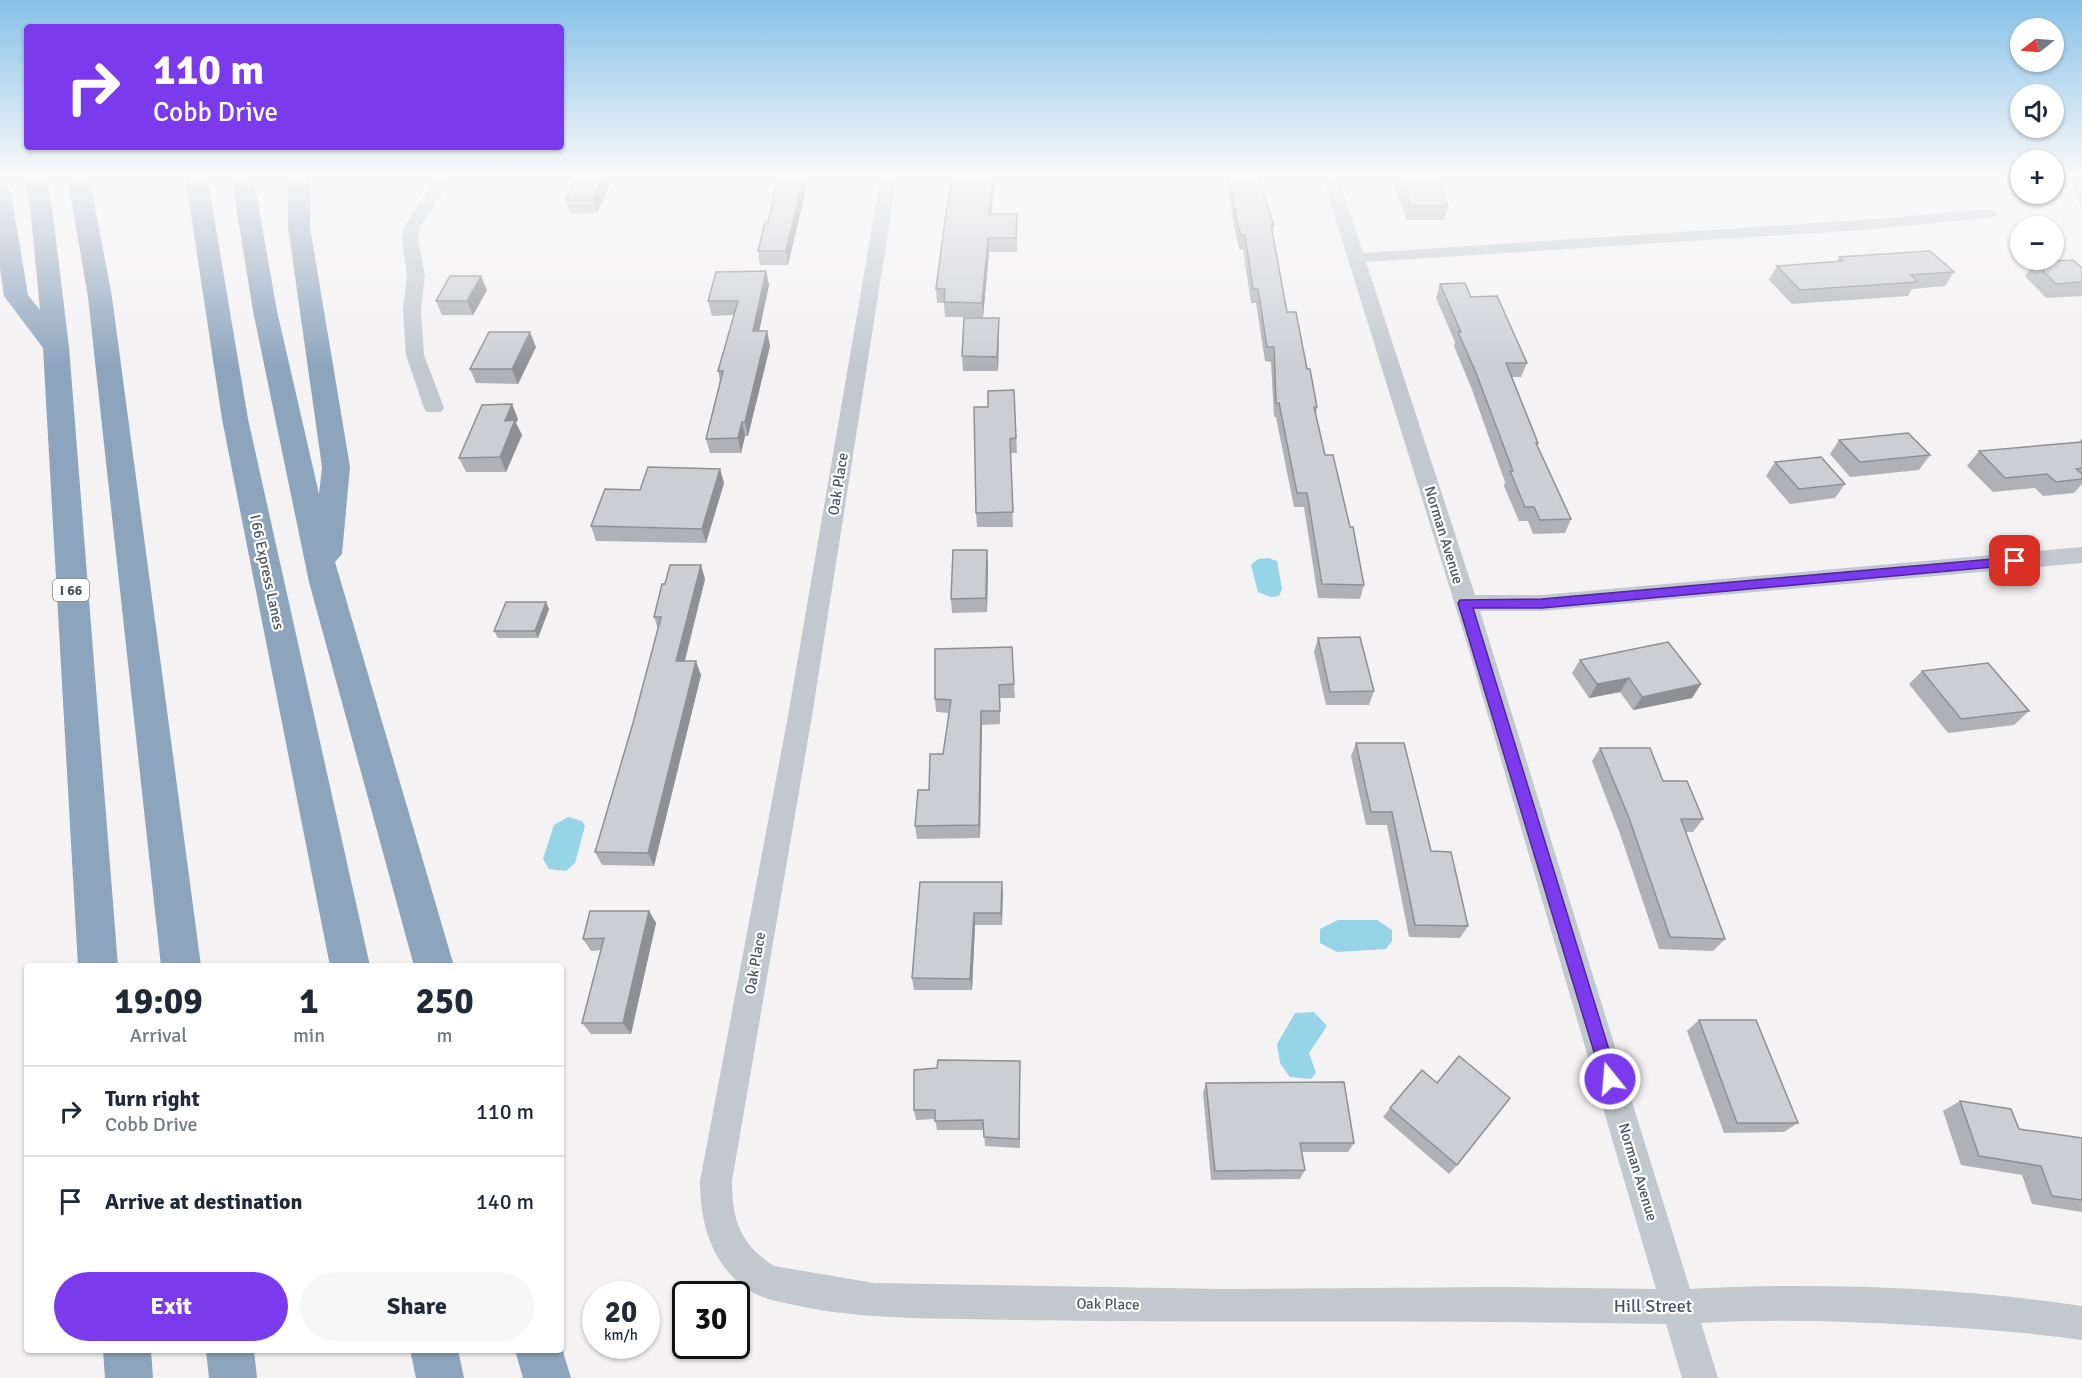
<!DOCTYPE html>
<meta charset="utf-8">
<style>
body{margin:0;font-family:Signika,sans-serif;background:#f6f6f7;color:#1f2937;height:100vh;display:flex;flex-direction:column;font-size:22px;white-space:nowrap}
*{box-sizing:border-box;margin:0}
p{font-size:20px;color:#747a83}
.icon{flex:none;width:33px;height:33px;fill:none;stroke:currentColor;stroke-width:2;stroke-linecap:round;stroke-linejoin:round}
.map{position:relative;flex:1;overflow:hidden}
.sheet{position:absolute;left:24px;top:963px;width:540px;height:390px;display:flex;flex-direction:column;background:#fff;border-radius:6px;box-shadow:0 2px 4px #0004}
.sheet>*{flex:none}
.hud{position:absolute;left:24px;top:24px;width:540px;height:126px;border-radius:6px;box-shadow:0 2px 4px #0004;background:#7c3aed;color:#fff;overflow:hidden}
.needle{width:39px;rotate:253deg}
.fabs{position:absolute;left:2010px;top:18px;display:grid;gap:12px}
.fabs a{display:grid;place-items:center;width:54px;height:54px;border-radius:50%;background:#fff;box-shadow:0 2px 4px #0004;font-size:30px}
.speed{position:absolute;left:582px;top:1281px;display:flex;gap:12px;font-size:30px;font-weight:700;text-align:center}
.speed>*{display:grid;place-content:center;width:78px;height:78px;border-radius:50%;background:#fff;box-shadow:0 2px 4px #0004;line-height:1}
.speed small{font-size:15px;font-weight:400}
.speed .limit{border:3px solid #111;border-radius:9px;background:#fff;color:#111}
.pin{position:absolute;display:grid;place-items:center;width:51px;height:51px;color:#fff;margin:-26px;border-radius:12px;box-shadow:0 3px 9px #0006}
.me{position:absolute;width:66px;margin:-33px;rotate:343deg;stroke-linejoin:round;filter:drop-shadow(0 0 4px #0008)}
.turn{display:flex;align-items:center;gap:21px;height:126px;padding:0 30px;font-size:27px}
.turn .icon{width:78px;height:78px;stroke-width:2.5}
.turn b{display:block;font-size:42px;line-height:51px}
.eta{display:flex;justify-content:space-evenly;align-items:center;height:102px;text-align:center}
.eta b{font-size:36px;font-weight:700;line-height:42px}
.cta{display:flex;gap:12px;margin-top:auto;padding:12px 30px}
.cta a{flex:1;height:69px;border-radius:36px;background:#7c3aed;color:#fff;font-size:24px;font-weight:700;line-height:69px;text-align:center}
.cta a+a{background:#f6f6f7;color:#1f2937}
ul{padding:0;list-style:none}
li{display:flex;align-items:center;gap:18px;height:90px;padding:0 30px;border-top:2px solid #e0e1e3}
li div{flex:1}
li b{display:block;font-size:22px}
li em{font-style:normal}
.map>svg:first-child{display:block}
.water{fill:#95d5e7}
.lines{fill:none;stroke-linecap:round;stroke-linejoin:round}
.stream{stroke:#95d5e7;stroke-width:7}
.minor{fill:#c1c9cf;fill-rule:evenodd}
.motorway{fill:#8da4bd;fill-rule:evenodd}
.wall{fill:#afb1b6}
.shaded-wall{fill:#8f9094}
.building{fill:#ccced4;stroke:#8f9094;stroke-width:1.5}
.route{fill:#7c3aed;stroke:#51269a;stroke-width:1.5}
.labels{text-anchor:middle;stroke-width:4.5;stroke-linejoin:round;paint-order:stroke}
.shield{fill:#fff;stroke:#81888e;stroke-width:1.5}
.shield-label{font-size:14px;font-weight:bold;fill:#4b555e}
.street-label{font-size:15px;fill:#4b555e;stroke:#fff}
.near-street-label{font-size:18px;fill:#4b555e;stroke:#fff}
</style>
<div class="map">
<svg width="2082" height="1378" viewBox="0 0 2082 1378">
<rect width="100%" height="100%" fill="#f4f2f2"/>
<g class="water">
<path d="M1269,558L1277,561L1282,589L1279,596L1271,597L1258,592L1251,565L1258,559Z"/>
<path d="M568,817L582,821L585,826L575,863L566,871L549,869L543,859L554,825Z"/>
<path d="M1338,920H1377L1392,930V941L1386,949L1337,952L1320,943V929Z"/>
<path d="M1314,1012L1327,1026L1309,1053L1316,1073L1311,1079L1290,1077L1280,1063L1277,1044L1295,1013Z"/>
</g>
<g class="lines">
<path class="stream" d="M2076,175V189L2082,201"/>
<g class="minor">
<path d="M437,175H453L420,227L418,240L425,275L421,310L424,355L444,408L441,412H427L424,408L406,355L403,310L407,275L402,240L404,227Z"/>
<path d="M881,175H897L812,716L732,1181C732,1220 740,1244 774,1266L874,1283L1224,1289L1501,1287L1656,1289L1468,647L1322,175H1338L1363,253L1863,220L1989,209L1995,211L1997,214L1995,217L1863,230L1366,262L1475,595H1542L2082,547V563L1542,611H1480L1690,1289C1818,1282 1956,1287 2082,1306V1340C2025,1332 1969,1328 1912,1325C1842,1321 1771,1319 1701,1323L1718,1378H1682L1666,1324C1451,1320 1235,1323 1019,1320C944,1318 868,1321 794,1305C781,1302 766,1300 754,1293C713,1270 700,1225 700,1181L788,716Z"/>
</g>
<g class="motorway">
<path d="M24,175H46L53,215L69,347L118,966H78L43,348L4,296L0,268V187L8,188L11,193L28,295L40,310L31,215Z"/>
<path d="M67,175H89L112,297L201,966H161L88,297Z"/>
<path d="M185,175H207L248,419L370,966H330L222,419Z"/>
<path d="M231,175H253L277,311L319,494L322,467L288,227V175H310V227L350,467L342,554L335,562L454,966H414L309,582L253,311Z"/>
<path d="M561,1345L571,1378H523L515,1350H561Z"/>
<path d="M103,1350H151L153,1378H105Z"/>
<path d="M206,1350H254L257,1378H209Z"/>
<path d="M410,1350H458L464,1378H416Z"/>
</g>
</g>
<g class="wall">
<path d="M614,175L597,213L570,214L566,200Z"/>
<path d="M953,175H995L991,214H1017V252H989L983,317H945L944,303H937L936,289Z"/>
<path d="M1225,175H1259L1265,199L1274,225L1273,235L1287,312L1307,369L1317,407L1316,414L1325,455L1364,585L1360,599L1318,598L1304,507H1294L1276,417H1274L1271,362L1265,361L1256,303H1251L1243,249H1239L1236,236Z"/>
<path d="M1396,175H1436L1448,206L1444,220H1407L1394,186Z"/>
<path d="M807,185L788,265H760L758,251L768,222Z"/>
<path d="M1839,257L1954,272L1945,286L1912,289L1908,296L1792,304L1769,280L1777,266L1837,261Z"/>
<path d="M2035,262L2082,268V296L2046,298L2025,276Z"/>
<path d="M766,271L769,285L759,331H767L770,346L748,436H745L741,453H710L706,439L720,381L718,371L734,315L712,316L708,301Z"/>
<path d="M1440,284L1471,297L1527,363L1521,377H1512L1538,443L1537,445L1571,519L1565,533L1533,534L1528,521H1519L1504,486L1505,482L1471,387L1454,346L1455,342L1436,298Z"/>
<path d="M487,290L473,315H442L436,301Z"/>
<path d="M999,318L998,371H963L962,356Z"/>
<path d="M536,347L518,384L476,383L470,369Z"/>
<path d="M1014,390L1017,453H1010L1013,527H977L976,513L988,407Z"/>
<path d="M518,419L516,423L522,435L506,472H466L459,458Z"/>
<path d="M2082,438V484L2074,493L2043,496L2035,488L1993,492L1967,466L1979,451L2079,442Z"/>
<path d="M1839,440L1930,455L1919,470L1850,477L1830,454Z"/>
<path d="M1775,462L1845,484L1835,498L1790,504L1766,476Z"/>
<path d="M720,469L724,483L706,543L596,541L591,526Z"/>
<path d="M988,564L987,612L952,613L951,599Z"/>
<path d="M705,579L685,661L701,675L654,866L602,865L595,852L633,723L658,629L654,617Z"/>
<path d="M549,609L538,638H498L494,631Z"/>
<path d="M1318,638L1374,691L1369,705H1326L1314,652Z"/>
<path d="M935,649L1014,684L1015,698H1000V724L982,725L980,838L917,839L915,826L943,754L949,713L936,712L935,699Z"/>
<path d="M1580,660L1701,684L1692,698L1633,710L1620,692L1589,698L1572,673Z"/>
<path d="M1922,671L2029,711L2014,725L1948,733L1909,684Z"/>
<path d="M1356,743L1431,851L1468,926L1460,938L1409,937L1387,825H1366L1351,756Z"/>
<path d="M1600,748L1663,781L1703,819L1693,832H1685L1725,939L1713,951L1659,949L1619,831L1592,761Z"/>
<path d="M1002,882V925H975L972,990H914L912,978Z"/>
<path d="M649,911L656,923L631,1034H591L582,1023L601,950L591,951L583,939Z"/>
<path d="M1699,1020L1798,1123L1784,1132L1724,1133L1687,1031Z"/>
<path d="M1020,1061V1148L985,1146L984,1130H937L935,1119L916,1120L914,1110Z"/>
<path d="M1206,1083L1354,1143L1348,1152H1302L1305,1170L1300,1179L1211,1180L1203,1093Z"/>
<path d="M1960,1101L2019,1129L2082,1138V1212L2032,1204L2022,1175L1961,1165L1943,1111Z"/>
<path d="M1390,1108L1457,1165L1449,1174L1383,1117Z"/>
</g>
<g class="shaded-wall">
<path d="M604,175H614L597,213L592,200Z"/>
<path d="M804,175H806L807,185L788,265L786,251Z"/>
<path d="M994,175H995L996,178L989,228V214Z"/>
<path d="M988,238L989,252L983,317L982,303Z"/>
<path d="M766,271L769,285L756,346L753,331Z"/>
<path d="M481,276L487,290L473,315L467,301Z"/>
<path d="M999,318V332L998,371L997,357Z"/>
<path d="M767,331L770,346L748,436L745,422Z"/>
<path d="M530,332L536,347L518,384L512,369Z"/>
<path d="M512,404L518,419L516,423L522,435L506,472L500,457L505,421Z"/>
<path d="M742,422L745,436L741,453L738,438Z"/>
<path d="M720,469L724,483L706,543L702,529Z"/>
<path d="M987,550L988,564L987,612L986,598Z"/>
<path d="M701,565L705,579L681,675L676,661Z"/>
<path d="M546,602L549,609L538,638L535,631Z"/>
<path d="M696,661L701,675L654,866L648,853Z"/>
<path d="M1629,678L1620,692L1589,698L1597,684Z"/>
<path d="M1701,684L1692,698L1633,710L1642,697Z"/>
<path d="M981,711L982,725L980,838L979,825Z"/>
<path d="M1002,882L1003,895L1002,925L1001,913Z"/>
<path d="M649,911L656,923L631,1034L623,1023Z"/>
<path d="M974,913L975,925L972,990L970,979Z"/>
</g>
<g class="building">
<path d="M577,175H604L592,200H566Z"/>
<path d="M778,175H804L786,251H758L765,222H768Z"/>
<path d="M953,175H994L989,214H1017L1016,238H988L982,303L944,302L945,289H936L946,213Z"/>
<path d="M1229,175H1259L1265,199L1274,225H1271L1287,312H1296L1307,369H1310L1317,407H1314L1325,455H1333L1350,527H1353L1364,585L1322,584L1307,493H1297L1279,403H1276L1274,347H1267L1258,289H1253L1245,235H1241L1237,222Z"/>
<path d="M1398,175H1436L1448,206H1411Z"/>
<path d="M1930,251L1954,272L1911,275L1917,282L1800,290L1777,266L1843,261L1839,257Z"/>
<path d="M2073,260L2082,268V282L2056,284L2035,262Z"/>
<path d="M766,271L753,331H767L745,422H742L738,438L706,439L723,371H718L738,301H708L716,272Z"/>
<path d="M450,276H481L467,301H436Z"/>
<path d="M1465,283L1471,297L1497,296L1527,363H1506L1538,443H1536L1571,519L1540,520L1534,507H1525L1510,471H1513L1476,373L1458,332H1461L1440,284Z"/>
<path d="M964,318H999L997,357L962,356Z"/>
<path d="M489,332H530L512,369H470Z"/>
<path d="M1014,390L1016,438L1010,439L1013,512L976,513L974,407H988V391Z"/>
<path d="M512,404L505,421L515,420L500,457L459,458L482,405Z"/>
<path d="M1908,433L1930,455L1860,462L1839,440Z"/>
<path d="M2082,442V468L2076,469L2082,474V479L2056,482L2047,474L2005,478L1979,451Z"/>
<path d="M1821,457L1845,484L1799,489L1775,462Z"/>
<path d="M648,467L720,469L702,529L591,526L605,489L640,490Z"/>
<path d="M953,550H987L986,598L951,599Z"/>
<path d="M670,565H701L676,661H696L648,853L595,852L633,723L661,617H654L662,584H665Z"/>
<path d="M506,602H546L535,631H494Z"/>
<path d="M1360,637L1374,691L1330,692L1318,638Z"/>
<path d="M1668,642L1701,684L1642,697L1629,678L1597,684L1580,660Z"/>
<path d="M1012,647L1014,684L999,685L1000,711H981L979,825L915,826L918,790H929L930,754H943L951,700L935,699V649Z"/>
<path d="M1988,663L2029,711L1961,719L1922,671Z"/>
<path d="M1356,743H1404L1431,851L1451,852L1468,926L1415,925L1392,812H1371Z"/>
<path d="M1600,748H1650L1663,781H1687L1703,819H1681L1725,939L1670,937L1629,818Z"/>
<path d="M920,882H1002L1001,913H974L970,979L912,978Z"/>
<path d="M590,911H649L623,1023H582L604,938L583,939Z"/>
<path d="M1699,1020H1756L1798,1123H1737Z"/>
<path d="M1459,1056L1510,1098L1457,1165L1390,1108L1422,1070L1437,1083Z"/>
<path d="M938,1060L1020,1061L1019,1139L984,1137L983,1120L935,1121V1110H914V1070L937,1068Z"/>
<path d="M1344,1082L1354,1143H1300L1305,1170L1215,1171L1206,1083Z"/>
<path d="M1960,1101L2011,1109L2019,1129L2082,1138V1200L2052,1196L2041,1166L1979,1156Z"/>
</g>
<linearGradient id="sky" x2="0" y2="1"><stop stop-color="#87c1e8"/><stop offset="0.48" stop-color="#faf9f9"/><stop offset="1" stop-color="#faf9f9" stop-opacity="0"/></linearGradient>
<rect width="2082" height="368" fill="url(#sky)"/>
<path class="route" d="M2015,557L2021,561L2015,565L1542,608H1473L1618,1079L1616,1085L1610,1088L1604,1085L1458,603L1460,600L1542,599Z"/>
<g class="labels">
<rect class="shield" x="53" y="579" width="36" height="22" rx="4.5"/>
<g class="shield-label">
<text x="71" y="595">I 66</text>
</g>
<g class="street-label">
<text transform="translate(838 484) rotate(-81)" y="5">Oak Place</text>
<text transform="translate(1444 535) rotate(73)" y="5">Norman Avenue</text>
<text transform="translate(267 572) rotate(78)" y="5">I 66 Express Lanes</text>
<text transform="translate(755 963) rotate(-80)" y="5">Oak Place</text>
<text transform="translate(1638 1172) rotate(73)" y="5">Norman Avenue</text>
<text transform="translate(1108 1304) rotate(1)" y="5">Oak Place</text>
</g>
<g class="near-street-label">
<text x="1653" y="1312">Hill Street</text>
</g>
</g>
</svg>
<div class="fabs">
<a><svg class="needle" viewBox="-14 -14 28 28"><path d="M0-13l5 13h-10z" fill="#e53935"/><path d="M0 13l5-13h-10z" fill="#747a83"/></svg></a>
<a><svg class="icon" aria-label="sound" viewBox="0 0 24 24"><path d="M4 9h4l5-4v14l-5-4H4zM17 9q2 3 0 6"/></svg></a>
<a>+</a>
<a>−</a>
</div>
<div class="speed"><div>20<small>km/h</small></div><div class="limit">30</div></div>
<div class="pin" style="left:2015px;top:561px;background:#d93025"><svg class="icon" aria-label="arrive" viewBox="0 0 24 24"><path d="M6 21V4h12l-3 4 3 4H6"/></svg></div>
<svg class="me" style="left:1610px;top:1079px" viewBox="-20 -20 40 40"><circle r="17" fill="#7c3aed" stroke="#fff" stroke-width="3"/><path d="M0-11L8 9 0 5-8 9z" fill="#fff"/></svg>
<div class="hud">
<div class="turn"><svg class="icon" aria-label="right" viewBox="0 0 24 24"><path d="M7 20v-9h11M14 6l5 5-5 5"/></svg><div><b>110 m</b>Cobb Drive</div></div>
</div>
<section class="sheet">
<div class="eta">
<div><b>19:09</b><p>Arrival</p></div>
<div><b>1</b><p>min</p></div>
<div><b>250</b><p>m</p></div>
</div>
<ul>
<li><svg class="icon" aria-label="right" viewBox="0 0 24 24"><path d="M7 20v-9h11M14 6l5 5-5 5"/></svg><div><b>Turn right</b><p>Cobb Drive</p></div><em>110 m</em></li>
<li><svg class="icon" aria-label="arrive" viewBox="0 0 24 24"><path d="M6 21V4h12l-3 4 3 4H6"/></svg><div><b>Arrive at destination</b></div><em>140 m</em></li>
</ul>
<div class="cta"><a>Exit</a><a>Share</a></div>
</section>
</div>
